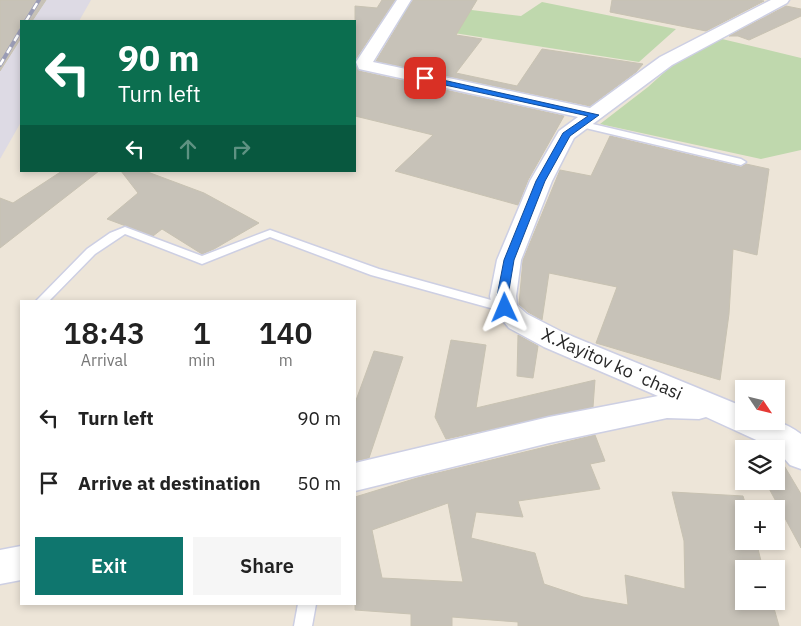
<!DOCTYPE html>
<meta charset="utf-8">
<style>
body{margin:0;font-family:"IBM Plex Sans",sans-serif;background:#f6f6f6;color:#222;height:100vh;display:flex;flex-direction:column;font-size:19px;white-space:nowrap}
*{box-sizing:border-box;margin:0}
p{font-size:16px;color:#767676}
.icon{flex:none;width:28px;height:28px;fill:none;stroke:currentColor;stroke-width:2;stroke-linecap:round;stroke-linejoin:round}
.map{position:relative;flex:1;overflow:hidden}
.sheet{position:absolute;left:20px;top:300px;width:336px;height:305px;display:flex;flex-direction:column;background:#fff;border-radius:0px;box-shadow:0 2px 8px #0003}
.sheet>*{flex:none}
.top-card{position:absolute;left:20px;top:20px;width:336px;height:152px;border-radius:0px;box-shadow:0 2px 8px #0003;background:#0b6e4f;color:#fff;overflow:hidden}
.needle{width:32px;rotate:125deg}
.buttons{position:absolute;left:735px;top:380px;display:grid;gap:10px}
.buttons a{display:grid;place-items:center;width:50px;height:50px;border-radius:0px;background:#fff;box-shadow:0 2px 8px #0003;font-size:25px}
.pin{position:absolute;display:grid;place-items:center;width:42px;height:42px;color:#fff;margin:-21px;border-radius:10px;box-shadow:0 2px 8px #0006}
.me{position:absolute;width:55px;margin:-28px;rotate:359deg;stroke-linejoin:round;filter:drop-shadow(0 0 4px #0008)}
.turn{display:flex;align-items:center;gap:18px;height:105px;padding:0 15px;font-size:22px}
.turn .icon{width:65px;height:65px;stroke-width:2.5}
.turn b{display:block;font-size:35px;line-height:42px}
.lanes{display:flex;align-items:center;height:48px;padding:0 15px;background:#0003;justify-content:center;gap:25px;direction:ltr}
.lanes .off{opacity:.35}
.eta{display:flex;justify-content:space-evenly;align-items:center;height:85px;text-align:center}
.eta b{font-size:30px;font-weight:600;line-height:35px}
.action{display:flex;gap:10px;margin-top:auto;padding:10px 15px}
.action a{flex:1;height:58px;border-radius:0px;background:#0f766e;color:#fff;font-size:20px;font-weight:600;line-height:58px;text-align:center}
.action a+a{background:#f6f6f6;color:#222}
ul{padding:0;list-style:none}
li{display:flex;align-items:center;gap:15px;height:65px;padding:0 15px}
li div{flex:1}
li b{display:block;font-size:19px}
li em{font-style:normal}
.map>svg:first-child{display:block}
.industrial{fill:#dddae4}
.cemetery{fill:#bfd8ad}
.building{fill:#c7c2b8;stroke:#c8c2b2;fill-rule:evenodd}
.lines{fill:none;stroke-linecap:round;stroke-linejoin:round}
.service-casing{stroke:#cdcfe3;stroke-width:3}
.minor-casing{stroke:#cdcfe3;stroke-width:3}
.service{fill:#fff;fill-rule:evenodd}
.minor{fill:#fff;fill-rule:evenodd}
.rail-casing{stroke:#9a9cb5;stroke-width:4}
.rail{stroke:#fff;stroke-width:2.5;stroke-dasharray:7;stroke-linecap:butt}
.route{fill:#1a73e8;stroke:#114b97}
.labels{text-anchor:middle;stroke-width:5;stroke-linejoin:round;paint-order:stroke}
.street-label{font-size:18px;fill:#282828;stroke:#fff}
</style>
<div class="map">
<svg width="801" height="626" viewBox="0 0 801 626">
<rect width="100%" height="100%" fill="#ede5d8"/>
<path class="industrial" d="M0,0H91L79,21H21V122L0,159Z"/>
<g class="cemetery">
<path d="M407,2L521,16L542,2L676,29L639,62L396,24Z"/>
<path d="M722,39L801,58V150L761,159L600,124L648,87L678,60Z"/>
</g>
<g class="building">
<path d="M0,0H46L32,21H21V38L0,71Z"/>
<path d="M382,0H395L355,60V6L377,8Z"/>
<path d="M413,0H477L456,35L482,39L456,73L517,86L542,49L643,64L636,72L590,106L376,61Z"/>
<path d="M612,0H758L764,1L706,31L610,12Z"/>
<path d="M786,6L801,9V16L749,40L738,36H729Z"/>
<path d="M355,64L359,71L564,116L528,180L518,205L395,171L433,135L355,116Z"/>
<path d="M610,136L741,167L746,164L769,169L757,255L733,249L729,314L720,380L596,343L617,287L549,273L542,320L528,312L519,304L523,260L560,170L591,176Z"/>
<path d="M62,171H99L0,248V198L13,203Z"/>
<path d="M121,171H145L204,193L259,223L214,249L202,254L162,229L153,236L107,219L138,193Z"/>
<path d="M518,335L538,346L533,378L517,376Z"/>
<path d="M451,340L486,345L476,408L595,380L593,407L446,439L435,417Z"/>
<path d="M374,351L403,357L369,458L355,461V403Z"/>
<path d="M595,435L605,461L590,464L600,489L518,501L523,517L476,512L471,538L535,553L544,584L583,597L628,605L625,575L685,589L684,541L672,492L743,496L747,509H744V541H756L763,569H744V601H772L779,626H518V622L452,617V626H411V614L355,610V497L417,478ZM448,503L463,582L382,578L372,530Z"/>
<path d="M776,452L801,494V548L765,481H776Z"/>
</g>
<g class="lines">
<g class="service-casing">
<g id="service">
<path d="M580,121L741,159L746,162L741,165L577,126L575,124Z"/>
<path d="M125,227L202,256L270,230L379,269L509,305L511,308L505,312L371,275L270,237L202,264L125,234L95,254L49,301H36L87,249L110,233Z"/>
<path d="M298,604H316L312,626H294Z"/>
</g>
</g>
<g class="minor-casing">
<g id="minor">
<path d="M397,0H411L373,62L590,108L660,57L771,0H789L787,3L672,65L574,138L552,181L521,260L516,296L517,305L527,314L564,333L744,407V421C770,421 779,418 801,434V469L790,465L776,449L706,417L699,419L667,418L549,443L355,491V463L549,417L658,396L544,347L509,328L492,308L490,296L497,260L530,181L559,131L578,117L359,69L356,62Z"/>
<path d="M21,546V580L0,584V550Z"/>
</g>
</g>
<use href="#service" class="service"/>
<use href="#minor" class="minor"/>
<g class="rail-casing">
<g id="rail">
<path d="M26,21L39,0"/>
<path d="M0,65L21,30"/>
</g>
</g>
<use href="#rail" class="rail"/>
</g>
<path class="route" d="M425,76L599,115L570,136L545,181L514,260L508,296L511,308L509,310H501L497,296L504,260L536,181L563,133L588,116L422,80L421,78Z"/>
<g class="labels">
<g class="street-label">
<text transform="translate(612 364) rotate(24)" y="6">X.Xayitov koʻchasi</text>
</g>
</g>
</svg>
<div class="buttons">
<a><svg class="needle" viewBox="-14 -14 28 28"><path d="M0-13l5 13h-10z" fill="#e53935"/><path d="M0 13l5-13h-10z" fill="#767676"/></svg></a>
<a><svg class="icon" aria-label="layers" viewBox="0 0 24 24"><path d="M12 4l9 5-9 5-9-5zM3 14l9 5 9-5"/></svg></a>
<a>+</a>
<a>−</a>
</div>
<div class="pin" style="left:425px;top:78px;background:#d93025"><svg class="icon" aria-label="arrive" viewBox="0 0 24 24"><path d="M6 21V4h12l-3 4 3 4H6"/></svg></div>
<svg class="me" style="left:505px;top:308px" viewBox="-20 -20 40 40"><path d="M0-17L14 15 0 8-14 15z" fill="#1a73e8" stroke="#fff" stroke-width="4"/></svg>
<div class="top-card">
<div class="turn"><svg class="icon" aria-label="left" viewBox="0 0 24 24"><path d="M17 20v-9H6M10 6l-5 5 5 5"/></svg><div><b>90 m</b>Turn left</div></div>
<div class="lanes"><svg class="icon" aria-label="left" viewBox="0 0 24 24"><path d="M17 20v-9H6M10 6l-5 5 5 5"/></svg><svg class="icon off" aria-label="ahead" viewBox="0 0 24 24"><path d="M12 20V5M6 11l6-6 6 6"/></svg><svg class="icon off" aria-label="right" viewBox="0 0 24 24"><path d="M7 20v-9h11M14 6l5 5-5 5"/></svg></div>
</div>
<section class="sheet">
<div class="eta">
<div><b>18:43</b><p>Arrival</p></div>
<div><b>1</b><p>min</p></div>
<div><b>140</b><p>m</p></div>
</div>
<ul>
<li><svg class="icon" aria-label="left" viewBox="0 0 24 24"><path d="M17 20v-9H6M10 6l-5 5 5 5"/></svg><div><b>Turn left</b></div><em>90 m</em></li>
<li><svg class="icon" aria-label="arrive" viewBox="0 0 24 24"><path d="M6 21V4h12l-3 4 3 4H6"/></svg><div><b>Arrive at destination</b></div><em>50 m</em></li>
</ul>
<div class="action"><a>Exit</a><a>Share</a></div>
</section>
</div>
